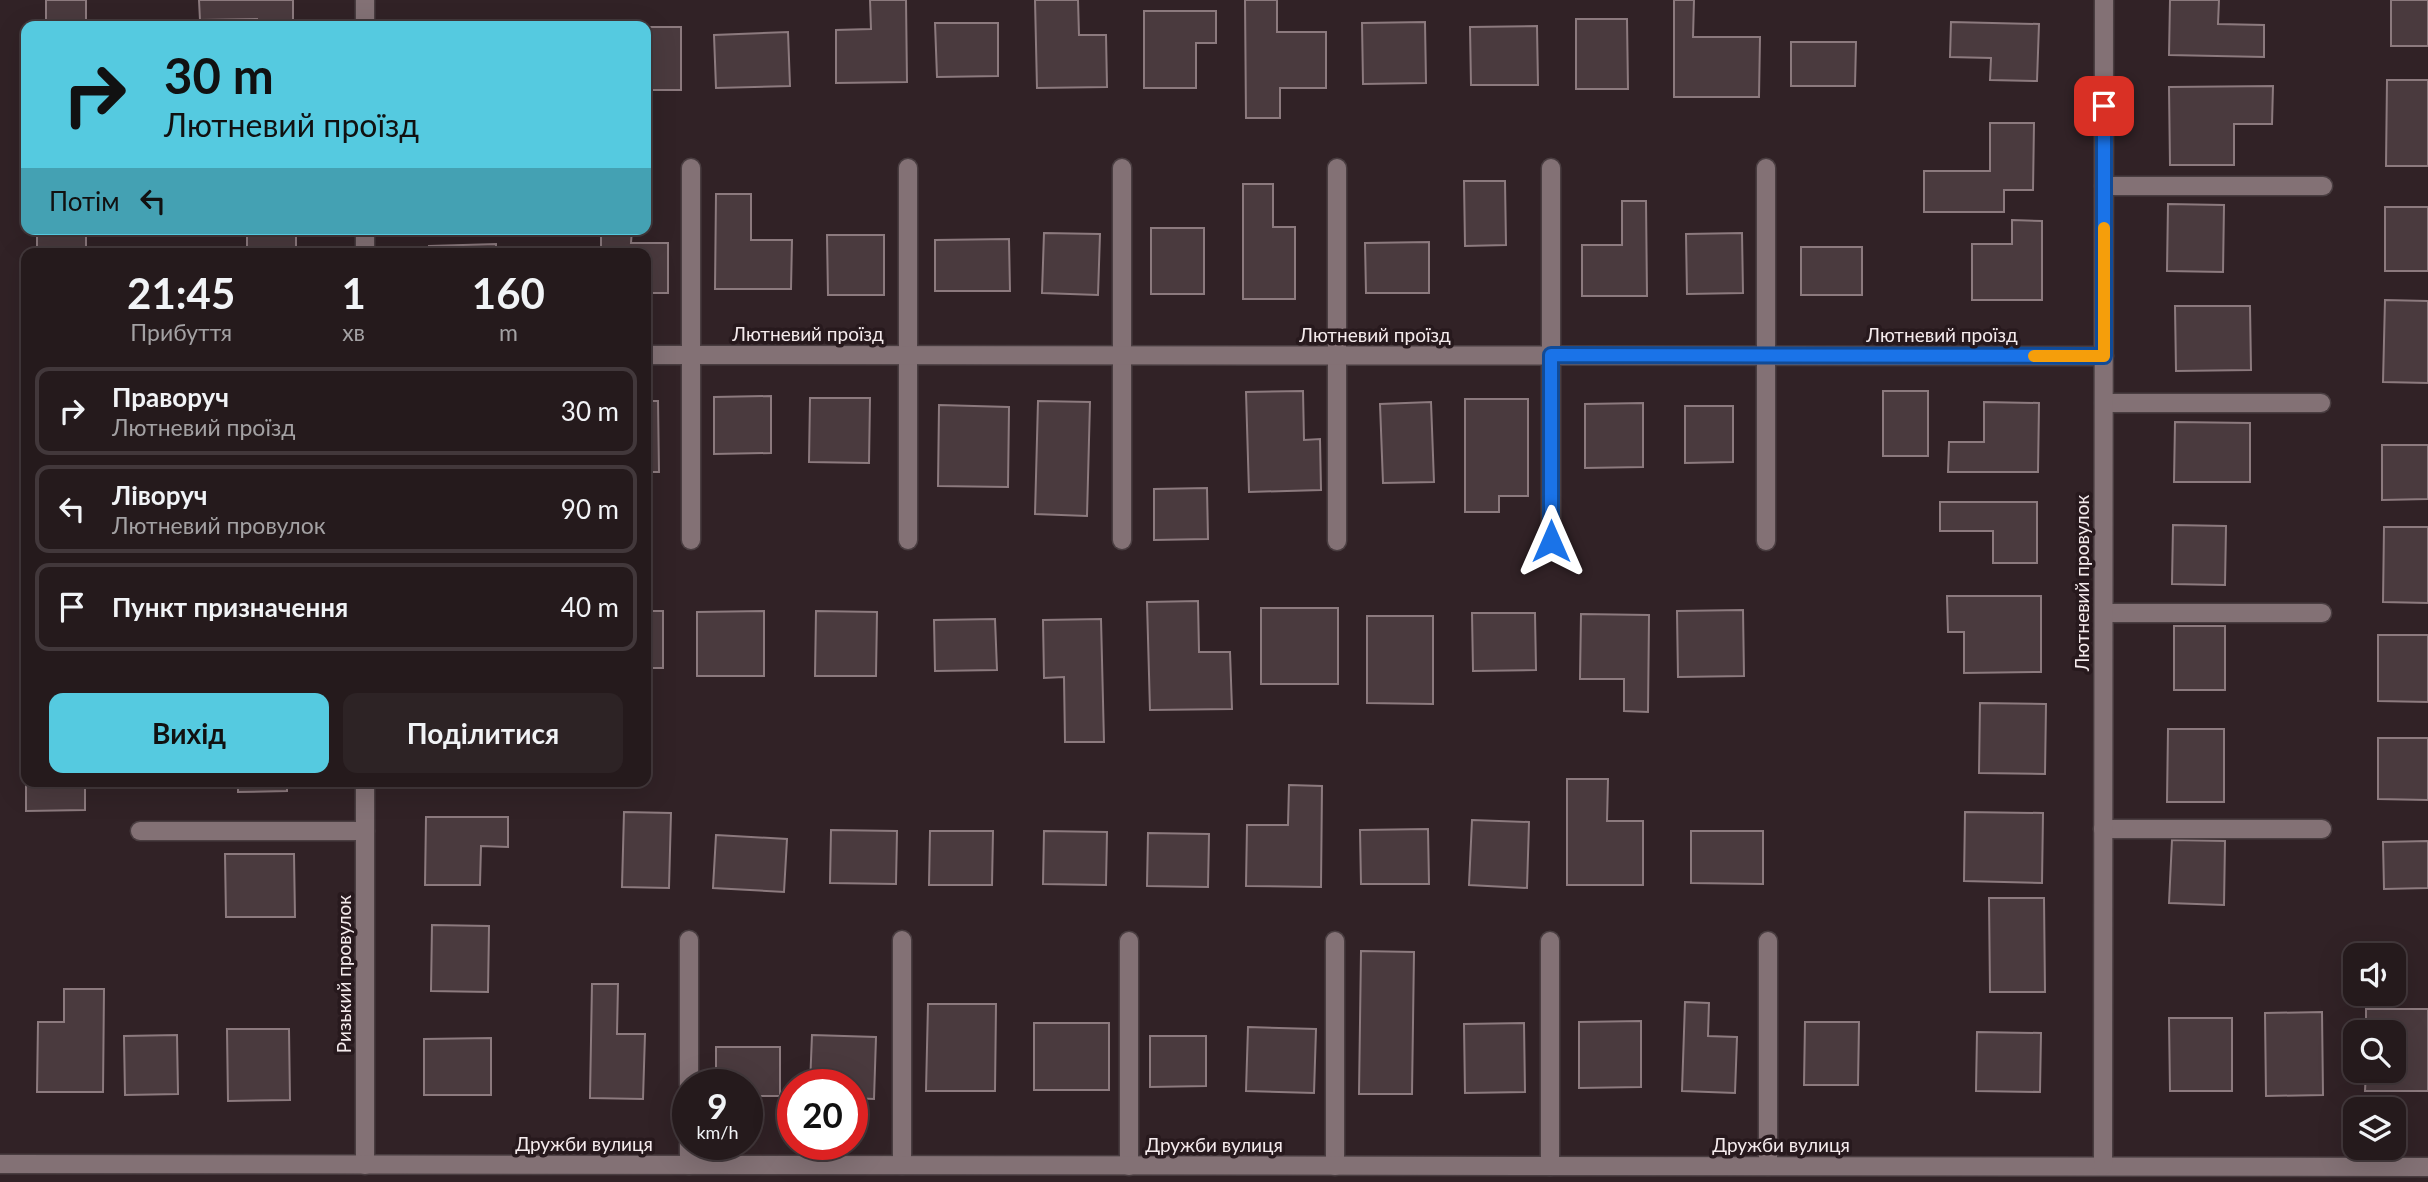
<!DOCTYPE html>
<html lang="uk">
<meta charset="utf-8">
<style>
body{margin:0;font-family:Lato,sans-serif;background:#2d2325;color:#f1f3f6;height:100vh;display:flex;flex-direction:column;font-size:26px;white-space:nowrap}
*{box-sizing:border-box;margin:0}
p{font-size:23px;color:#a3a1a3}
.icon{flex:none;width:38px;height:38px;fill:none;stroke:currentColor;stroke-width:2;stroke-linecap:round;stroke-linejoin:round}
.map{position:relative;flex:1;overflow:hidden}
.panel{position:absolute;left:21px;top:248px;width:630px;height:539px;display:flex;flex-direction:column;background:#251a1c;border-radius:14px;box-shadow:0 7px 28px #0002,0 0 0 2px #42383b}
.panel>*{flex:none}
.guide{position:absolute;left:21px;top:21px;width:630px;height:214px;border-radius:14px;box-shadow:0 7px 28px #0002,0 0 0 2px #42383b;background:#55cae0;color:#111;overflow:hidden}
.controls{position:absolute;left:2343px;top:943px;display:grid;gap:14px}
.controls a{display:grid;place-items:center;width:63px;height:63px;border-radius:14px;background:#251a1c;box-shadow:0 7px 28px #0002,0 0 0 2px #42383b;font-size:35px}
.speed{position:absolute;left:672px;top:1069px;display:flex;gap:14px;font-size:35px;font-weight:700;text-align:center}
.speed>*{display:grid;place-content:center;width:91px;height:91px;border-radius:50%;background:#251a1c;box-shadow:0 7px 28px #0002,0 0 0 2px #42383b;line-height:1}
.speed small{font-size:18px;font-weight:400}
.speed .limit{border:10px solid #d22;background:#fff;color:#111}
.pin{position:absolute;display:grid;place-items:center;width:60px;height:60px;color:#fff;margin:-30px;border-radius:14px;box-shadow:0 4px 10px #0006}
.me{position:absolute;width:77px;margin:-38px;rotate:0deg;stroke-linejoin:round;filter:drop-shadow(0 0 5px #0008)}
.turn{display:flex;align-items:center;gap:24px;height:147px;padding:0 28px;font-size:32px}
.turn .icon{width:91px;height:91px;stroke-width:2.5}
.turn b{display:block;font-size:49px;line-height:60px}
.then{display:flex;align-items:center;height:66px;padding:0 28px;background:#0003;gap:14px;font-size:26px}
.eta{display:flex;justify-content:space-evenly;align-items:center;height:119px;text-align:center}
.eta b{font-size:42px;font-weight:700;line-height:49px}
.button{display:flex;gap:14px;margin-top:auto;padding:14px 28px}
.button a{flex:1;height:80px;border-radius:14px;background:#55cae0;color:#111;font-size:28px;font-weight:700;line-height:80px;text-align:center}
.button a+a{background:#2d2325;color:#f1f3f6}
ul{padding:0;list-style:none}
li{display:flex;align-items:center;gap:21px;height:88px;margin:0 14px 10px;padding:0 14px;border:4px solid #42383b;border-radius:14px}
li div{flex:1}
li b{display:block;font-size:26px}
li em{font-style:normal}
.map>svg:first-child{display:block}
.building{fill:#4a3a3e;stroke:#8c7a7e;stroke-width:2}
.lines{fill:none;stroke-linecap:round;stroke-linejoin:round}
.service-casing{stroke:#493d40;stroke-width:21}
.minor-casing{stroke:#493d40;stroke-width:21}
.service{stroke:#837175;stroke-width:18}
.minor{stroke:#837175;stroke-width:18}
.route-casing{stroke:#114b97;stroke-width:18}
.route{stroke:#1a73e8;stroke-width:12}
.slow{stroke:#f59e0b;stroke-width:12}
.labels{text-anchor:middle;stroke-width:7;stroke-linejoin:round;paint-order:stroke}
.street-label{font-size:19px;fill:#f5ebed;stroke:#27191d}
</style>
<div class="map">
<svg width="2428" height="1182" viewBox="0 0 2428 1182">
<rect width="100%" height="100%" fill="#312226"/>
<g class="building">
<rect x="46" y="0" width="40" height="26"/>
<path d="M199,0H293V26H257V19L200,20Z"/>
<path d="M870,0H906L907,82L836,83V30L871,29Z"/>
<path d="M1035,0H1078L1079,35H1106L1107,87L1037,88Z"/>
<path d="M1245,0H1277V32H1326V88H1280V118H1246Z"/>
<path d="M1674,0H1694L1693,37H1760L1759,97H1674Z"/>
<path d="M2170,0H2219L2218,24L2264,25V57L2169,55Z"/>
<rect x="2391" y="0" width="37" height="46"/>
<path d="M1144,11H1216V43H1196V88H1144Z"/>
<path d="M1576,19H1627L1628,89H1576Z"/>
<path d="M1425,22L1426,83L1363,84L1362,23Z"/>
<path d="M1951,22L2039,24L2037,81L1990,80L1991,58L1950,57Z"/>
<path d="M935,23H998V76L937,77Z"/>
<path d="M1537,26L1538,85H1471L1470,27Z"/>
<rect x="646" y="27" width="35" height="63"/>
<path d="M788,32L790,86L716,88L714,35Z"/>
<path d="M1791,42H1856L1855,86H1791Z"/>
<path d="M2387,80H2428V166H2386Z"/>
<path d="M2273,86L2272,124H2234V165H2170L2169,87Z"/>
<path d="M1990,123H2034L2033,190H2004V212H1924V171H1990Z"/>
<path d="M1464,181H1505L1506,245L1465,246Z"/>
<path d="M1243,184H1273V227H1295V299H1243Z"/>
<path d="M716,194H751V240H792L791,289H715Z"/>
<path d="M1622,201H1646L1647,296H1582V245H1622Z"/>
<path d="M2168,204L2224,205L2223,272L2167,271Z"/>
<rect x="2385" y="207" width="43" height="64"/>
<path d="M2012,220L2042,221V300H1972V244H2012Z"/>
<rect x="1151" y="228" width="53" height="66"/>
<rect x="37" y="229" width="49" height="25"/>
<rect x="247" y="229" width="49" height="25"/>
<path d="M601,229H632L631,243H668V293H646V254H601Z"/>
<path d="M1044,233L1100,234L1098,295L1042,293Z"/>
<path d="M1742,233L1743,293L1687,294L1686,234Z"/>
<path d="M827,235H884V295H828Z"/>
<path d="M1009,239L1010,291H935V240Z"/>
<path d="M1429,242V293H1366L1365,243Z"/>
<path d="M496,244V254H429V246Z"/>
<rect x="1801" y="247" width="61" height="48"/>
<path d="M2385,300L2428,301V383L2383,382Z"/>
<path d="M2175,306H2250L2251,370L2176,371Z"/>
<path d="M1303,391L1304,440L1320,439L1321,490L1249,492L1246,392Z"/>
<rect x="1883" y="391" width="45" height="65"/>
<path d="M771,396V453L714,454V397Z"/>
<path d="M810,398H870L869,463L809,462Z"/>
<path d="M1465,399H1528V496H1499V512H1465Z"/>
<path d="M646,401H658L659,472H646Z"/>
<path d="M1038,401L1090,402L1087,516L1035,514Z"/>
<path d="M1431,402L1434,482L1383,483L1380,404Z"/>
<path d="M1984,402L2039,403L2038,472H1948L1949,442H1984Z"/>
<path d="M1643,403V467L1585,468V404Z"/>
<path d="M939,405L1009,407L1008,487L938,486Z"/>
<path d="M1685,406H1733V462L1685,463Z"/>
<path d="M2175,422L2250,423V482H2174Z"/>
<path d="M2382,445H2428V499L2382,500Z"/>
<path d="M1207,488L1208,539L1154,540V489Z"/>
<path d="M1940,502H2037V563H1993V531H1940Z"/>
<path d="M2173,525L2226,526L2225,585L2172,584Z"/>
<path d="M2384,527H2428V603L2383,602Z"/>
<path d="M1947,596H2041V672L1964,673V632H1948Z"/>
<path d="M1198,601L1199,652H1230L1232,709L1150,710L1147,602Z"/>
<rect x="1261" y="608" width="77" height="76"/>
<path d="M1743,610L1744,676L1678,677L1677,611Z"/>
<rect x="646" y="611" width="17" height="57"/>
<path d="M764,611V676H697V612Z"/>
<path d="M816,611L877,612L876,676H815Z"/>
<path d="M1472,613H1535L1536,670L1473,671Z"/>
<path d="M1581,614L1649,615L1648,712L1624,711V679H1580Z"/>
<path d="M1367,616H1433V704L1367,703Z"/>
<path d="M995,619L997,670L935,671L934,620Z"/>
<path d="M1101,619L1104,742H1065L1064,677L1044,678L1043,620Z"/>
<rect x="2174" y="626" width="51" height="64"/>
<path d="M2378,635H2428V702L2378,701Z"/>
<path d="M1980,703L2046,704L2045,774L1979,773Z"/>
<path d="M2168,729H2224V802H2167Z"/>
<path d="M2378,738H2428V800L2378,799Z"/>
<path d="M26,749V782H85V810L26,811Z"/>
<path d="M1567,779H1608L1607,821H1643V885H1567Z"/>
<path d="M238,782H287V791L238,792Z"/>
<path d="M1289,785L1322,786L1321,887L1246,886L1247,825H1288Z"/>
<path d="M624,812L671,813L669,888L622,887Z"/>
<path d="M1965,812L2043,813L2042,883L1964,881Z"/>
<path d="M426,817H508V847L481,846L480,885H425Z"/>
<path d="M1472,820L1529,822L1527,888L1469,885Z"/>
<path d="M1428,829L1429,884H1361L1360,830Z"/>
<path d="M831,830L897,831L896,884L830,883Z"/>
<path d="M930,831H993L992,885H929Z"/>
<path d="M1044,831L1107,832L1106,885L1043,884Z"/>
<path d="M1691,831H1763V884L1691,883Z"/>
<path d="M1148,833L1209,834L1208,887L1147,886Z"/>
<path d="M716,835L787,839L784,892L713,888Z"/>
<path d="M2172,840L2225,841L2224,905L2169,903Z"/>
<path d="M2428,841V888L2384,889L2383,842Z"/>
<path d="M225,854H294L295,917H226Z"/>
<path d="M1989,898H2044L2045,992H1990Z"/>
<path d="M432,925L489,926L488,992L431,991Z"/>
<path d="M1361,951L1414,952L1412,1094H1359Z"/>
<path d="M592,984H618L617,1034H645L643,1099L590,1098Z"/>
<path d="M64,989H104L103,1092H37L38,1022H64Z"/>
<path d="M1685,1002L1709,1003L1708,1036L1737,1037L1735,1093L1682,1091Z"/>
<path d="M928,1004H996L995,1091H926Z"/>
<path d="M2366,1009H2428V1091H2365L2366,1071H2394V1032H2366Z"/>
<path d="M2322,1012L2323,1095L2266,1096L2265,1013Z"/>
<path d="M2169,1018H2232V1091H2170Z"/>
<path d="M1641,1021V1087L1579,1088V1022Z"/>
<path d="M1805,1022H1859L1858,1085H1804Z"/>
<rect x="1034" y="1023" width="75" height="67"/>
<path d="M1524,1023L1525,1092L1465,1093L1464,1024Z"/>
<path d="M1248,1027L1316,1029L1314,1093L1246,1091Z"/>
<path d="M227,1029H289L290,1100L228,1101Z"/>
<path d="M1977,1032L2041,1033L2040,1092L1976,1091Z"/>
<path d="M177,1035L178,1094L125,1095L124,1036Z"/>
<path d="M812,1035L876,1037L874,1099L852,1098V1085H810Z"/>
<path d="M1150,1036H1206V1086L1150,1087Z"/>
<path d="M491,1038V1095H424V1039Z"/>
<path d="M716,1047H780V1096H747V1085H716Z"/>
</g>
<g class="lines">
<g class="service-casing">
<g id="service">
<path d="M1122,168V540"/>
<path d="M1337,168V541"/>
<path d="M1551,168V541"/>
<path d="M1766,168V541"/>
<path d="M2104,186H2323"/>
<path d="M2104,403H2321"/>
<path d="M691,540V168"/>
<path d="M908,540V168"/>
<path d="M2104,613H2322"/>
<path d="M2103,829H2322"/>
<path d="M140,831H365"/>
<path d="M689,1085V940"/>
<path d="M689,1165V1144"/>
<path d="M902,1165V940"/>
<path d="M1129,1166V941"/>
<path d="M1335,1166V941"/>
<path d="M1550,1166V941"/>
<path d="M1768,1166V941"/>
</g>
</g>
<g class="minor-casing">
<g id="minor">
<path d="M365,0V26"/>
<path d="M365,254V229"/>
<path d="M646,355L2104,356"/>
<path d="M365,782V1165"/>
<path d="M0,1164L2428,1167"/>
<path d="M2103,1166L2104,0"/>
</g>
</g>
<use href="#service" class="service"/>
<use href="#minor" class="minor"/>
</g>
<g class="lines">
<g class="route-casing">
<path id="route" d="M1551,541V355L2104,356V106"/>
</g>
<use href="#route" class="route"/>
<path class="slow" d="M2034,356H2104V228"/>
</g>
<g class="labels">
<g class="street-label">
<text x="808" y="341">Лютневий проїзд</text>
<text x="1375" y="342">Лютневий проїзд</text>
<text x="1942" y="342">Лютневий проїзд</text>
<text transform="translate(2082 583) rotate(-90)" y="7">Лютневий провулок</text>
<text transform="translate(344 974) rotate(-90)" y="7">Ризький провулок</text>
<text x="584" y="1151">Дружби вулиця</text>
<text x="1214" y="1152">Дружби вулиця</text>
<text x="1781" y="1152">Дружби вулиця</text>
</g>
</g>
</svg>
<div class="controls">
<a><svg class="icon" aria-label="sound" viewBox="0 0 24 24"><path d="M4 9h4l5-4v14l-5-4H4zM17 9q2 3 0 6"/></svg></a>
<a><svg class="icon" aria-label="search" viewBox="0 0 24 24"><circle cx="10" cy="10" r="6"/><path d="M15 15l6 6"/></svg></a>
<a><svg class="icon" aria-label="layers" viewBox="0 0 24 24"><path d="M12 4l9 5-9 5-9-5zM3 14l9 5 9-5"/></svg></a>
</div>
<div class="speed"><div>9<small>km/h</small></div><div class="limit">20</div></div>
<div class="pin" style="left:2104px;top:106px;background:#d93025"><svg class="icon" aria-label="arrive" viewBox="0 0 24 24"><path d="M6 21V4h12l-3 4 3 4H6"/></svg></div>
<svg class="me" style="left:1551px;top:541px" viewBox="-20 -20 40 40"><path d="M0-17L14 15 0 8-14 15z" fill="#1a73e8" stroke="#fff" stroke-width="4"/></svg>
<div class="guide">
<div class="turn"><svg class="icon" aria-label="right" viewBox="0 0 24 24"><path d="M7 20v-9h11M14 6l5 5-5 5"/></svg><div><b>30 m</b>Лютневий проїзд</div></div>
<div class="then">Потім<svg class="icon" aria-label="left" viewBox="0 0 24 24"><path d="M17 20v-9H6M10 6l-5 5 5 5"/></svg></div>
</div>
<section class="panel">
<div class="eta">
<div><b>21:45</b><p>Прибуття</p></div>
<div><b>1</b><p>хв</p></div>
<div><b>160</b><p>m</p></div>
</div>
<ul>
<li><svg class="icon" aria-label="right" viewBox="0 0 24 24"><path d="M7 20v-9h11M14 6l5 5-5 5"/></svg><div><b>Праворуч</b><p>Лютневий проїзд</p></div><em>30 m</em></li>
<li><svg class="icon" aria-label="left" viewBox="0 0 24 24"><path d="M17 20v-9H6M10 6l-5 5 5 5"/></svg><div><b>Ліворуч</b><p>Лютневий провулок</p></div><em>90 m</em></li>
<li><svg class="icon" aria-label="arrive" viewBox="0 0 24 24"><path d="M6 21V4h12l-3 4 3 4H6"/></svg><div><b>Пункт призначення</b></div><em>40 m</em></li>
</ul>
<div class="button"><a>Вихід</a><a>Поділитися</a></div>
</section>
</div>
